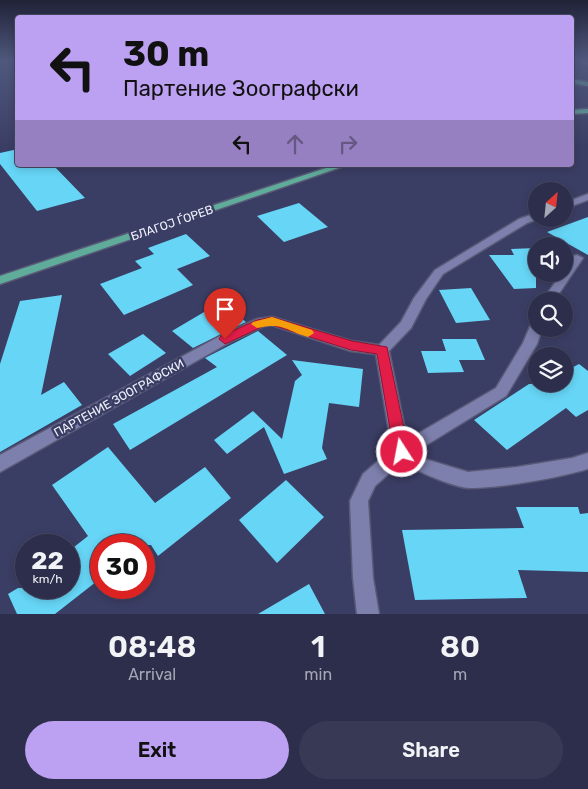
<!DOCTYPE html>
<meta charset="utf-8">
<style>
body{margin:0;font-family:Rubik,sans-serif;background:#383a55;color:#f1f3f6;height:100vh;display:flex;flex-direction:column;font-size:19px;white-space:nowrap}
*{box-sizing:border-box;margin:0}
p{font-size:16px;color:#a6a8b5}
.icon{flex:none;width:28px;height:28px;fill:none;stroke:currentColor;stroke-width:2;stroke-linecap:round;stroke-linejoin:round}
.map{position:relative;height:614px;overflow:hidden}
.drawer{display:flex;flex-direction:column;background:#2c2e4b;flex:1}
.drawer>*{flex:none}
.hud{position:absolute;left:15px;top:15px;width:559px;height:152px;border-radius:5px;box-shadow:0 2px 8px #0003,0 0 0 1px #484a63;background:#bca0f2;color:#111;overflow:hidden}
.needle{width:32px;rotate:27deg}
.fabs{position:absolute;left:528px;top:182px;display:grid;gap:10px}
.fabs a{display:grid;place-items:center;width:45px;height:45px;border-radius:50%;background:#2c2e4b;box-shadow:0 2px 8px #0003,0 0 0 1px #484a63;font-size:25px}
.speed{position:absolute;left:15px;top:534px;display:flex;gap:10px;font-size:25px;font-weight:700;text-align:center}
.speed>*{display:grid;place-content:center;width:65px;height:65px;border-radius:50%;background:#2c2e4b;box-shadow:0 2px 8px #0003,0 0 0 1px #484a63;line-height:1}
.speed small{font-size:12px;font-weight:400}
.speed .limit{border:8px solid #d22;background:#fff;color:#111}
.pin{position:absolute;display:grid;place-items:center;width:42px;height:42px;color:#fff;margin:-51px -21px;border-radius:50% 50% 50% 0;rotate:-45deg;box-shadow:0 0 5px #0007}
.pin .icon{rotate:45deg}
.me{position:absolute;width:55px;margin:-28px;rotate:349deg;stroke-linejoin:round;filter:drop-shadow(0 0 4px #0008)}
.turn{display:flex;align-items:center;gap:18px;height:105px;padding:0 25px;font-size:22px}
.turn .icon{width:65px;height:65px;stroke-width:2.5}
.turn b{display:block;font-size:35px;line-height:42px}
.lanes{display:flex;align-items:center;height:48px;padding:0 25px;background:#0003;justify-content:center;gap:25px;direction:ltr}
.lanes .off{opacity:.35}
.eta{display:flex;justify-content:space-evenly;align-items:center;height:85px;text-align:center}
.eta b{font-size:30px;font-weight:600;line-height:35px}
.button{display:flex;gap:10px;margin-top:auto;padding:10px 25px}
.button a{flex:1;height:58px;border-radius:30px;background:#bca0f2;color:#111;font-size:20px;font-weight:600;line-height:58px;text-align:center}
.button a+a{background:#383a55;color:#f1f3f6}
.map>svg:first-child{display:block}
.building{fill:#67d5f6}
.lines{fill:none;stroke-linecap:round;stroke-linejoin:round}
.minor-casing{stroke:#595a77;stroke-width:3}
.major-casing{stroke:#595a77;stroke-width:3}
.minor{fill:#7d80ac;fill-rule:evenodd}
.major{fill:#60ac9b;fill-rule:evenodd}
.route{fill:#e11d48;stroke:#92132f}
.slow{fill:#f59e0b}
.labels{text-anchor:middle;stroke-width:5;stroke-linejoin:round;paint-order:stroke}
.street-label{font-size:12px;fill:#f1f2fc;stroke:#3b3e64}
</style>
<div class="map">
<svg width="588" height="614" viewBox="0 0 588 614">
<rect width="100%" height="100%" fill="#3b3e64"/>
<g class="building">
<path d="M18,149V165H53L85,198L37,211L0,164V153Z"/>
<path d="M299,203L328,227L284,242L257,216Z"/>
<path d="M588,217V255L547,232Z"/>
<path d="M186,234L210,256L177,269L193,285L124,315L100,284L142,268L135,261L154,254L148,248Z"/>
<path d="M536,248V288L514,289L489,255H514L511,249Z"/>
<path d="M471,288L490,320L456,323L439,290Z"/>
<path d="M62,295L41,395L64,382L82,405L0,452V364L20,301Z"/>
<path d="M221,302L246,322L193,348L172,331Z"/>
<path d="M258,331L287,355L130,450L113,424L217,367L205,358Z"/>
<path d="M143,334L166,353L130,376L108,354Z"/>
<path d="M442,339H476L485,360H459L464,372L428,373L421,351H446Z"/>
<path d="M292,360L363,369L359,407L329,403L322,448L327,459L284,474L264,427L227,454L214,440L253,411L282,439L295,381L302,375Z"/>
<path d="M579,364L588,371V410L576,417L566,408L507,450L474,420L529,384H564V372Z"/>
<path d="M108,447L155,503L205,467L231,498L158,556L151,545H101V578L55,614H17L8,594L18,588H69V551L88,536L52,485Z"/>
<path d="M286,480L324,517L277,563L239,520Z"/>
<path d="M516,507H578L580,514L588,513V572L518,570L527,598L415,600L402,530L524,528Z"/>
<path d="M309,584L325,614H258Z"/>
</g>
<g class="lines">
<g class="minor-casing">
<g id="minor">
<path d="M581,61H588V65L581,62Z"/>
<path d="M588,194V200L564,209V203Z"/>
<path d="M536,213L538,219L527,223L443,274L426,299L411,328L389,351L407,440L496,388L523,343L531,324L536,323V329H542L537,344L506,396L415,452L425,459L468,472L517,467L572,458L588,453V469C557,478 502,488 470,488C455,488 414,470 402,462L375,486L368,501L373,578L379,614H357L353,578L350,501L363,474L392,449L376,354L351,351L272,325L264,326L230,342L0,472V455L220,336L257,319L272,317L351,341L379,345L401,322L414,298L435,270L519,219Z"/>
<path d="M577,255L583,258L554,301H542L561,274H564V269L573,256Z"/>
</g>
</g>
<g class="major-casing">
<g id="major">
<path d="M571,79L588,82V86L571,83Z"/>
<path d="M588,109V113L571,114V110Z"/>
<path d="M335,165H347L0,284V276Z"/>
</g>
</g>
<use href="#minor" class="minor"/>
<use href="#major" class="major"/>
</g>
<linearGradient id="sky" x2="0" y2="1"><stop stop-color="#202237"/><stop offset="0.41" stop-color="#4f587d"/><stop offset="1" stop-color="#4f587d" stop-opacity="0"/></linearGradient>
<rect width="588" height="147" fill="url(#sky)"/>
<path class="route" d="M272,317L352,341L387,347L409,452L407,456L402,458L396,456L394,452L377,354L351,350L272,325L264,326L225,344L219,339L221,336L257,320Z"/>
<path class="slow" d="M272,317L312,330L314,333L308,337C285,330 283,322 257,328L251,324L253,322Z"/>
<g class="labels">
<g class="street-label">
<text transform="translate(172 223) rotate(-19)" y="4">БЛАГОЈ ЃОРЕВ</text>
<text transform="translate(119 398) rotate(-29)" y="4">ПАРТЕНИЕ ЗООГРАФСКИ</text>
</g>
</g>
</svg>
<div class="fabs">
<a><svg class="needle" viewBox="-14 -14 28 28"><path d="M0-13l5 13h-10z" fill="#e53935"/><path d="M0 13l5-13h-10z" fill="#a6a8b5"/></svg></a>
<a><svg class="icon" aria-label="sound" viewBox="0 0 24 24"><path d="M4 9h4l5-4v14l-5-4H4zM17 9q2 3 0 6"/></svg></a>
<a><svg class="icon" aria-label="search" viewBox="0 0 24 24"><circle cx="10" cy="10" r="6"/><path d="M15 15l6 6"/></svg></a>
<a><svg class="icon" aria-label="layers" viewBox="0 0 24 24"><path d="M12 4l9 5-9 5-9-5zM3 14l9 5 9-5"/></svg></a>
</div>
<div class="speed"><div>22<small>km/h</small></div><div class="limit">30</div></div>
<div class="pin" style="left:225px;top:339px;background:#d93025"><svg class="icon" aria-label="arrive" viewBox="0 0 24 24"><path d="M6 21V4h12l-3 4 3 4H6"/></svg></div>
<svg class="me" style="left:402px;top:452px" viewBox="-20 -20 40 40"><circle r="17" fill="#e11d48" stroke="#fff" stroke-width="3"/><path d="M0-11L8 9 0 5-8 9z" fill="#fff"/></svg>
<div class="hud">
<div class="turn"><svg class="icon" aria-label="left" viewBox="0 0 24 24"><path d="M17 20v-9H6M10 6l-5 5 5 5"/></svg><div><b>30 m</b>Партение Зоографски</div></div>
<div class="lanes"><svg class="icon" aria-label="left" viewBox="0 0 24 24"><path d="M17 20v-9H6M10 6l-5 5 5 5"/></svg><svg class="icon off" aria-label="ahead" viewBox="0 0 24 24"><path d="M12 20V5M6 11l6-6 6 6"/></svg><svg class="icon off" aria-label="right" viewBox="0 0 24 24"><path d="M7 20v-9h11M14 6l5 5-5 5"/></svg></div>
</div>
</div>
<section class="drawer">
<div class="eta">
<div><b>08:48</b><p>Arrival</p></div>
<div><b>1</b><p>min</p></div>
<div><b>80</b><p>m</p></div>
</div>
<div class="button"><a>Exit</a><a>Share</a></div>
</section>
